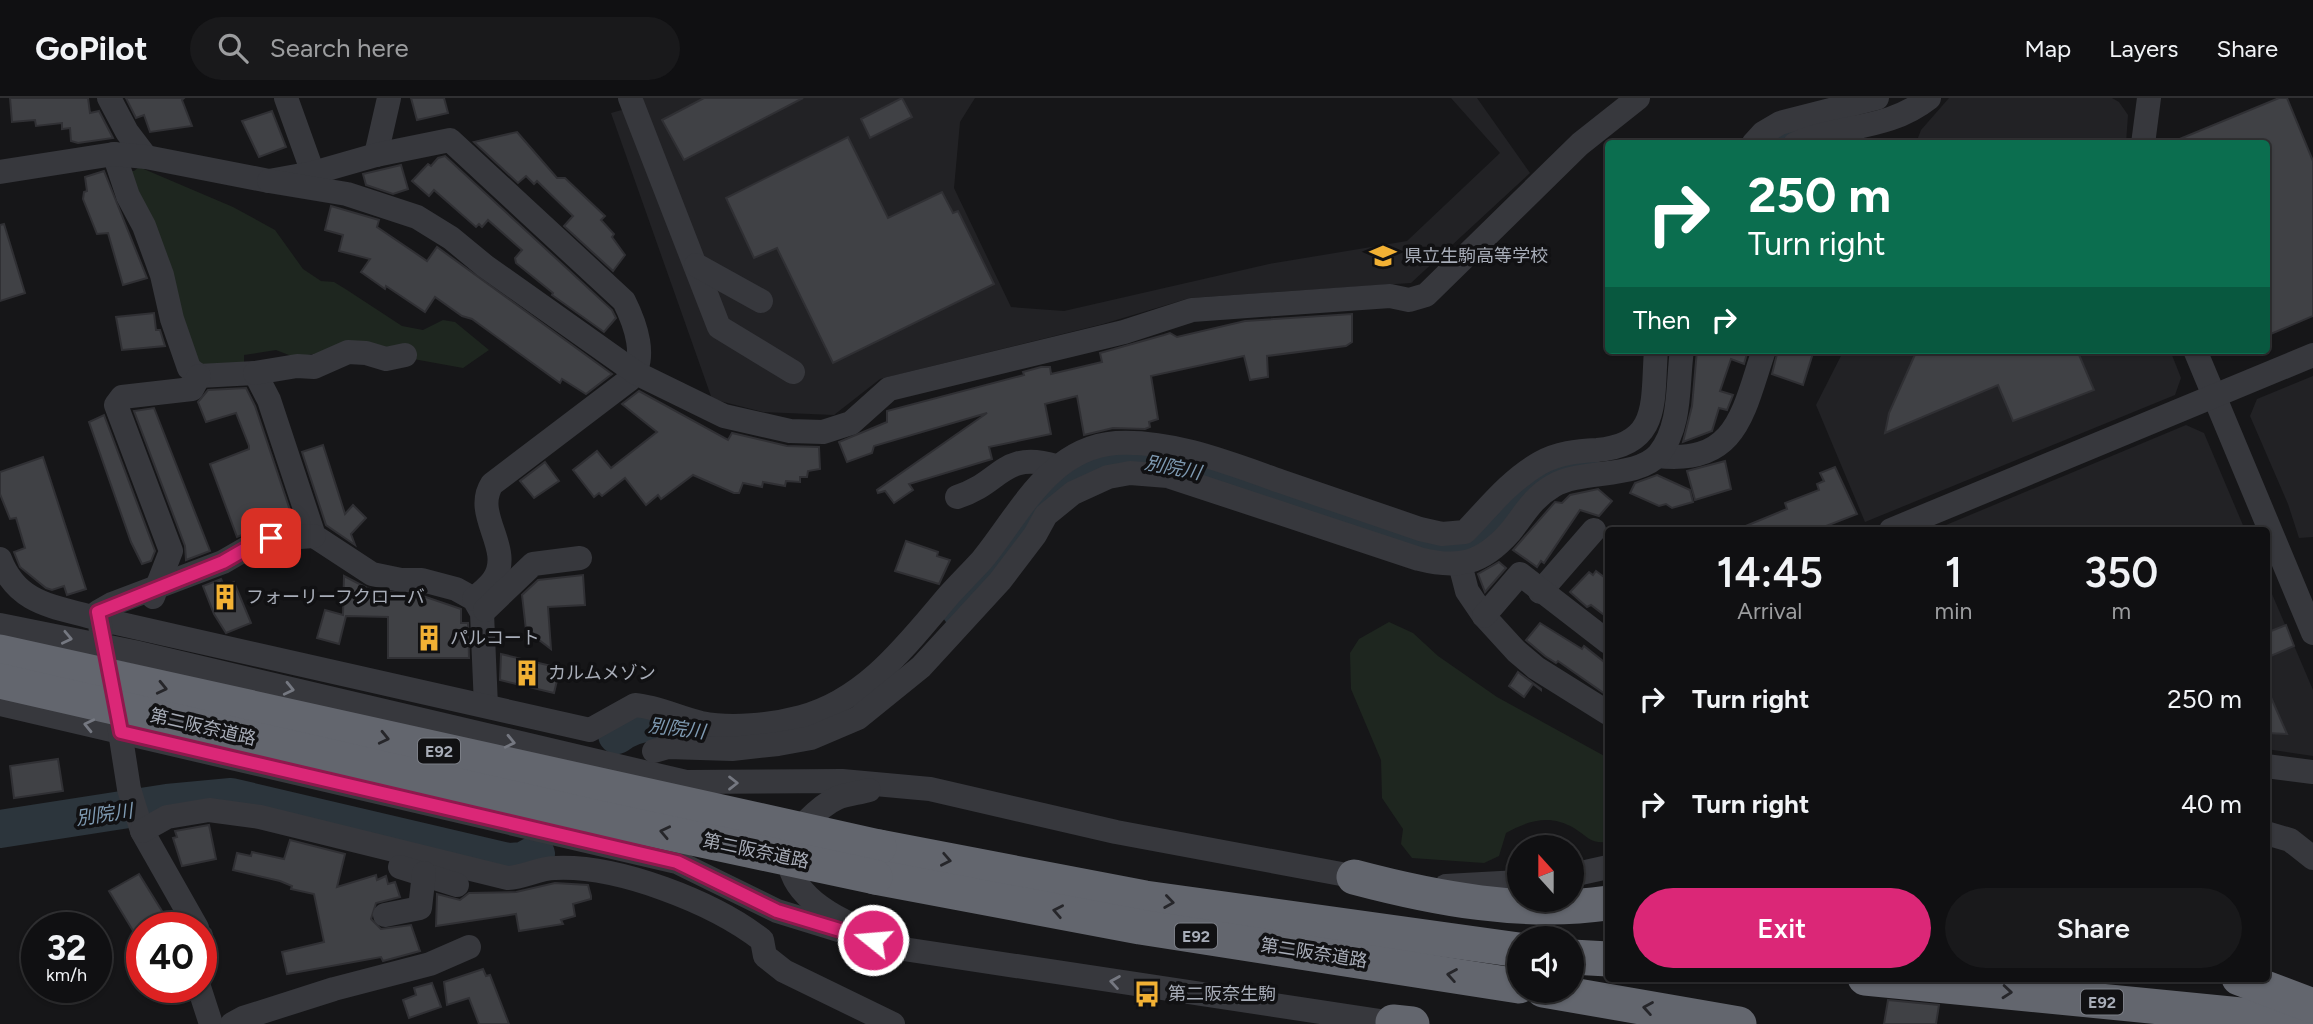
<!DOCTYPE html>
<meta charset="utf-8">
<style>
body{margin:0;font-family:Figtree,"Noto Sans JP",sans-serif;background:#19191b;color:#f1f3f6;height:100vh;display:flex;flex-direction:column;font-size:26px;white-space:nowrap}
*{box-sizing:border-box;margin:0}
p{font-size:23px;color:#9c9d9f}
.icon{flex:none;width:38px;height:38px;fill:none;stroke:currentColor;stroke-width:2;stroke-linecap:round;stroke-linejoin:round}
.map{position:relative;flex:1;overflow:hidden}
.sheet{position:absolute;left:1605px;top:429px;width:665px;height:455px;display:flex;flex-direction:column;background:#101012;border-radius:7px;box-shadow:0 2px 5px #0004,0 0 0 2px #303032}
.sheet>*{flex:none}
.hud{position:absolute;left:1605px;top:42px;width:665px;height:214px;border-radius:7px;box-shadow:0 2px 5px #0004,0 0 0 2px #303032;background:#0b6e4f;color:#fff;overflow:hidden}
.needle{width:46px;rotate:339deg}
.tools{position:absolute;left:1507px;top:737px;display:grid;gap:14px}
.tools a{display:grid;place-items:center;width:77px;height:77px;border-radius:50%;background:#101012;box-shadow:0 2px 5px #0004,0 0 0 2px #303032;font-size:35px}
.speed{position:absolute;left:21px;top:814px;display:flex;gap:14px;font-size:35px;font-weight:700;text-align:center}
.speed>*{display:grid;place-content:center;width:91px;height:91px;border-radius:50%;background:#101012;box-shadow:0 2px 5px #0004,0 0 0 2px #303032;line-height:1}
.speed small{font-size:18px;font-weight:400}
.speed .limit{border:10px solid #d22;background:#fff;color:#111}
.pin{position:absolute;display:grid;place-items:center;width:60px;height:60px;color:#fff;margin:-30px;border-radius:14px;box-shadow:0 4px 10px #0006}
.me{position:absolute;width:77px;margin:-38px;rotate:287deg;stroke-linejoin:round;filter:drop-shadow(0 0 5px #0008)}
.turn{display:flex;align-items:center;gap:24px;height:147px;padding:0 28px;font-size:32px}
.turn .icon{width:91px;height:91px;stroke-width:2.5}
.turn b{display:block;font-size:49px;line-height:60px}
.then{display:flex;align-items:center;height:66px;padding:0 28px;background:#0003;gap:14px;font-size:26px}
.eta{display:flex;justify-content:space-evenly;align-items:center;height:119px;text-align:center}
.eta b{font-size:42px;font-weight:600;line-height:49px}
.primary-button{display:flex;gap:14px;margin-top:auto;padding:14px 28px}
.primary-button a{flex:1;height:80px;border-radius:42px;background:#db2777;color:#fff;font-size:28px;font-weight:600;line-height:80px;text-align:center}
.primary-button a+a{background:#19191b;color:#f1f3f6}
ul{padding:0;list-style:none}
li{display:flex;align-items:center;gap:21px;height:105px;padding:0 28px}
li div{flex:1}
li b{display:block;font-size:26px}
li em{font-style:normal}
header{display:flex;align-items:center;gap:42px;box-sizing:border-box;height:98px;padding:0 35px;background:#101012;border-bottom:2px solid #303032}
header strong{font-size:33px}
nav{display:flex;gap:38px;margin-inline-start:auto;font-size:24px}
.search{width:490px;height:63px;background:#19191b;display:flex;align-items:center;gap:18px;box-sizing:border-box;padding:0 24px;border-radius:38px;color:#9c9d9f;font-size:26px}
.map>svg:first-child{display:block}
.built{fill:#222225;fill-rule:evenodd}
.green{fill:#1e261f}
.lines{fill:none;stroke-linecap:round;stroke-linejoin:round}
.river{stroke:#2c353c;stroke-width:38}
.building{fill:#404145;stroke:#303034;stroke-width:2}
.minor{stroke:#37383d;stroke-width:24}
.highway{stroke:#63666e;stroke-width:35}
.highway-bridge{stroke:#63666e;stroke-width:35}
.oneway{stroke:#757881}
.oneway2{stroke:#26262a}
.route-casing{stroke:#8e194d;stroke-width:18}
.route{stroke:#db2777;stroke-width:12}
.labels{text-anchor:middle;stroke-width:7;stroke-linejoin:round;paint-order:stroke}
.shield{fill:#111113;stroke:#7b7e86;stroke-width:2}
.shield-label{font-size:16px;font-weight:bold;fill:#a8adb8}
.poi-label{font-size:18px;fill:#a8adb8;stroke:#111113;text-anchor:start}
.street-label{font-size:18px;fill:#a8adb8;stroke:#111113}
.water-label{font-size:19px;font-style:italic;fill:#7f9bb3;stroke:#111113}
</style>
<header>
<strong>GoPilot</strong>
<div class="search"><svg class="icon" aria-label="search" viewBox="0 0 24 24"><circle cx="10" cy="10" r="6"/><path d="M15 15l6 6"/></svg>Search here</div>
<nav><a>Map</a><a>Layers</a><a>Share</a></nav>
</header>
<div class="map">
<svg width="2313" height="926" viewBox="0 0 2313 926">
<rect width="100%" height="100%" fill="#161618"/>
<g class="built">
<path d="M641,0H704L662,22L684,62L803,0H901L861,21L871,40L912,19L902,0H975L960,24L954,90L1011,209L1064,213L1269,166L1407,143L1500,55L1451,0H1477L1530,75L1411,185L1190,200L1103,226L880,281L834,317L763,314L712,301L611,15L643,6ZM848,40L878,100L755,160L726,100ZM942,94L953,115L958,114L993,186L833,264Z"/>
<path d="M1949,0H2112L2119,4L2128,17L2126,45H1916L1921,32Z"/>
<path d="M1844,252H2170L2181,280L2175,297L1865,424L1816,307Z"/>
<path d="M2313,278V439L2299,440L2288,406L2250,318L2257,301Z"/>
<path d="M2186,327L2204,335L2245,432H1934Z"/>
<path d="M2266,482L2313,592V658L2266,651Z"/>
</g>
<g class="green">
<path d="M139,69L233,109L275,132L303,171L321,183L334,184L347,192L402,228L423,232L443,222L455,224L489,252L463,270L408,260L321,255L294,259L276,252L244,257V267L207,270L195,261L124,72L134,73Z"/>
<path d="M1389,524L1413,535L1438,558L1497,599L1608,660V744C1591,746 1588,739 1574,730C1550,716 1529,722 1506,735L1499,758L1484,765L1412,760L1401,746L1403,731L1382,700L1381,662L1351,591L1350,555L1359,541Z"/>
</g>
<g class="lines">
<g class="river">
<path d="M1773,46L1787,35L1836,21"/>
<path d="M960,511L1040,408L1065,384L1095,366L1119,361H1143L1199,372L1453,456L1485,442L1526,390L1581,368"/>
<path d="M617,637C649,614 673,629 708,634"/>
<path d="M0,731L167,705L231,699L508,764L523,763L536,756"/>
</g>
</g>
<g class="building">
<path d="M10,0H88L90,15L99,13L113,40L78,45L71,43L70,30L62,31V25L36,28L35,22L12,24Z"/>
<path d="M126,0H184L182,2L192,28L150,34L144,17L136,20Z"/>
<path d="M411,0H444L448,15L417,22Z"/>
<path d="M704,0H803L684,62L662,22Z"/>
<path d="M902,0L912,19L870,40L861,21Z"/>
<path d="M2279,0H2287L2313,63V218L2266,238V46L2170,45Z"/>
<path d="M272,13L286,49L259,59L242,23Z"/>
<path d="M517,34L557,80H565L605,118L601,122L614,136L612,139L625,157L613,173L564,128L573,118L537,83L534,86L526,78L518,85L474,44Z"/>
<path d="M848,39L888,120L942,94L953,115L958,113L994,186L833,265L777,150L754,160L726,100Z"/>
<path d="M445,58L612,212L616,220L604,234L552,197L553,195L516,165L515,160L522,152L488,122L482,129L479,126L476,129L434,92L429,98L412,83L428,66L431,68L438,60Z"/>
<path d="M401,67L408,91L393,96L366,87L363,76Z"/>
<path d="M104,73L147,180L123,187L108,135L97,136L83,101L84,94L87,93L85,79Z"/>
<path d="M331,108L379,122L377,129L427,163L437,149L612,276L586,296L562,281L560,285L472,221L462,218L435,199L425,214L386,188L385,191L361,174L370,161L339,153L343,137L325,132Z"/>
<path d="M4,126L25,195L0,203V127Z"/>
<path d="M154,215L156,232H160L165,248L122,252L116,219Z"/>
<path d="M1352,216V244L1346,248L1267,258L1268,279L1250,282L1244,258L1151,278L1158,321L1149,324L1150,329L1145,331L1113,330L1084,337L1077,298L1045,306L1051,336L989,349L992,361L909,386L913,392L894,405L885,393L878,395L877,392L987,315L874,348L872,355L847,364L839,344L887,324V313L1024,277L1023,274L1041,269H1050L1051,276L1102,264L1100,255L1164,237L1170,235L1177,239L1245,223Z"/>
<path d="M1697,252H1748L1744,266L1731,261L1720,293L1733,297L1727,312L1719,310L1712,333L1683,344L1692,308Z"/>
<path d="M1778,252H1814L1803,287L1772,276Z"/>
<path d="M1917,252H2077L2094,292L2013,323L1998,287L1885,335L1889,315Z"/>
<path d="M246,290L255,308L294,424L267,427L237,439L210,366L249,351V348L236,315L206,324L198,304L208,292Z"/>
<path d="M639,293L728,342L732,335L787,348L819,349L820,371L808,373L807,379H800V384L786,383L785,388L763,384L762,389L743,385L739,395H734L693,377L661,401L658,397L646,407L625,380L602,398L599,395L594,399L573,372L597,353L611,370L657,334L622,306Z"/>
<path d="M154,310L210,453L186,462L185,448L134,313Z"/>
<path d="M104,317L155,453L151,463L142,466L131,444L89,324Z"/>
<path d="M323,347L345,416L353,407L366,420L351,436L355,447L326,427L302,354Z"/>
<path d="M43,359L86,491L67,497L64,488L52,492L46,490L20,469L14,454L25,450L16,420L10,421L0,396V374Z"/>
<path d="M1725,363L1731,391L1695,402L1687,373Z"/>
<path d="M545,364L559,383L534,400L520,383Z"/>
<path d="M1835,369L1857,416L1816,432H1736L1787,411L1785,405L1819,392L1817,386L1824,383L1820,375Z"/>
<path d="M1657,377L1690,392L1693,404L1672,410L1666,406L1659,408L1630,395L1635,385Z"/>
<path d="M1598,391L1612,403L1599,418L1580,412L1544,465L1541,463L1537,469L1513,452L1555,404L1562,405L1570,397Z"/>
<path d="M906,443L938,454L937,458L950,462L939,486L895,473Z"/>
<path d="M1499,464L1506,470L1485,494L1478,476Z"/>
<path d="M1596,473L1608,482L1605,487L1608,489V520L1591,507L1587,509L1570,494L1589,474L1593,477Z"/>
<path d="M583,477L585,507L548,509L551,551L526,532L522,497L538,482Z"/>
<path d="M344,478L369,491L420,497L461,511V525H468L469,560H388V519L346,518L339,546L317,540L325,512L343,517Z"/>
<path d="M221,481L224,488L234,484L251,525L226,535L214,516L203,488Z"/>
<path d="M1540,525L1582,551L1584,548L1608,567V598L1558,563L1556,565L1545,558L1526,542Z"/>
<path d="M2286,527L2294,548L2266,560V535Z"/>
<path d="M501,556L560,570L554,595L500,582Z"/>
<path d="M1518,574L1541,591V592L1533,586L1524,599L1509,588Z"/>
<path d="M2266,588L2287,636L2266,635Z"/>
<path d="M58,661L63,693L14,700L10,668Z"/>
<path d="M209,727L216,761L182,768L173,740L177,739L175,733Z"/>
<path d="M290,742L345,756L337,789L376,777L377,782L386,778L388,786L395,784L400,799L376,805L371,821L381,831L411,827L420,853L383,863L381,859L287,876L282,854L324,844L314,796L291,791L292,788L280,783L233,772L237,755L251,758L252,754L284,761Z"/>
<path d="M139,776L165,818L135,836L109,793Z"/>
<path d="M555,785L588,787L591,798V801L573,806L575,818L561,822L563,826L519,833L516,816L436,828L437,796L460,802L469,795L516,794Z"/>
<path d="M483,871L486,878L490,877L509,926H479L469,900L447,907L444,884Z"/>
<path d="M432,885L441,909L409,920L403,902L416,897L414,890Z"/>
<path d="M1888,902L1939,907L1936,926H1884Z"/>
</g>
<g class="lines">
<g class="minor">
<path d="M109,0L127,34L146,59"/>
<path d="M286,0L313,75"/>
<path d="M630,0L719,229L793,274"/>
<path d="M1753,46L1763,35L1780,25L1877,0"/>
<path d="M1795,46C1841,26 1887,33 1929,0"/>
<path d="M2143,46L2149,0"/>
<path d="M114,56L128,98L144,128L162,177L172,221L189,270L199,278L255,275L269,302L314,438L372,476L401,482H422L456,491L474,501L482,515L486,608"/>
<path d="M376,57L389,0"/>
<path d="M0,74L114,56L146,59L269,83L313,75L376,57L450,42L624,203C635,225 649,262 629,282L492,386C472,417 514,450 494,481C489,489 480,495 474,501"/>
<path d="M269,83L347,96L417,119L451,140L485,168L636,275L724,318L790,333L823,334L851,325L889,291L1124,234L1192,212L1390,198L1409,202L1426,197L1580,46L1638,0"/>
<path d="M696,167L761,203"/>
<path d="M2195,252L2313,535"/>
<path d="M255,275L297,268L314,269L348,254L366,255L386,261L405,257"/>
<path d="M1658,358C1738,367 1743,313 1764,252"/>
<path d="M957,399C1002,385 1002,352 1056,368"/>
<path d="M1891,432L2313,257"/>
<path d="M314,438L271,441L256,445L223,464L112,506L98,514L99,521L590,632L635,607C658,609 679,620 701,625C731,631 771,627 801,619C866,602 908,545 949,497C960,485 971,474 982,462C1019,417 1049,350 1116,345C1172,342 1229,365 1280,383C1327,399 1373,415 1420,431L1442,436L1465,434C1489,409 1510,382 1540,365C1558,355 1577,353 1597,352C1661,347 1652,302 1656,252"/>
<path d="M0,461C18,508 56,508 99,521L101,533"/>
<path d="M1460,466L1467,493L1484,518L1516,553L1536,570L1608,615"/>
<path d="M1540,494L1594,432"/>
<path d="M153,499L171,453L116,307L122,299L192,291L199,278"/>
<path d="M485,512L533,466L580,460"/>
<path d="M1484,518L1520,476L1608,544"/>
<path d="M0,527L134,554L686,684L842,683L930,691L1116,734L1368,781"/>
<path d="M0,606L677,764L777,813L897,850L1400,926"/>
<path d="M118,621L129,691L142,733L197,830"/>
<path d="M654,653L668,649L732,651L778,646L811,640L858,620L921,569L1000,483L1035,437L1046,417L1073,395L1108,379L1130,375L1168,378L1419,461C1458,471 1482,466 1510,434C1524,417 1532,400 1553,388C1581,371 1638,381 1659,356C1682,327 1677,286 1682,252"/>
<path d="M2266,668L2313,674"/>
<path d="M142,733L167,719L209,712L260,719L508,780C524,779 540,770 555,770C618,767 713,804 762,842L765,858L784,873L893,926"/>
<path d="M2266,735L2290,742L2313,760"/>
<path d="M400,769L457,787"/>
<path d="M1572,777L1608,769"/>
<path d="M1446,788L1519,784"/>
<path d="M385,817L420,810L424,775"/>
<path d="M844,823C801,801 768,767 807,723C816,714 826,705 837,700C847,696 859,695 869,692"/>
<path d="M201,838V864"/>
<path d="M199,889L211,926"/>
<path d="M232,926L243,920L334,891L430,866L469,849"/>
</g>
<g class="highway">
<path d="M879,749L1145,800L1519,852"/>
<path d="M875,779L1140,829L1519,888"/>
<path d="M1354,779C1437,801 1523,817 1608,805"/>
<path d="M1572,859L1608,861"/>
<path d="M1865,880L2313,924"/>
<path d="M2239,880L2313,908"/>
<path d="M1543,892L1739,926"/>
<path d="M1393,924L1412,926"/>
</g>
<g class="highway-bridge">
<path d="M0,554L879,749"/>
<path d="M0,583L594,719L875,779"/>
</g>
</g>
<defs><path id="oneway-chevron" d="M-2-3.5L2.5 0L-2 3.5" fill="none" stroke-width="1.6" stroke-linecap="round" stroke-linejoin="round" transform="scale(1.75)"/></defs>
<g class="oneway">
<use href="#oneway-chevron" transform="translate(67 540) rotate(12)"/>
<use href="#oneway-chevron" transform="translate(289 591) rotate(13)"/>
<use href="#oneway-chevron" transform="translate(89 627) rotate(-167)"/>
<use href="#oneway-chevron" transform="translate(510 644) rotate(13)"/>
<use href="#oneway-chevron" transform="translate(733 685)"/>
<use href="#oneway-chevron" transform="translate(1115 884) rotate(-171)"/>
</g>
<g class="oneway2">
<use href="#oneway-chevron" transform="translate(162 590) rotate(13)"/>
<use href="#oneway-chevron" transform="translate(384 640) rotate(13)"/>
<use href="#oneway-chevron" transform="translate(665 734) rotate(-168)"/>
<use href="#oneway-chevron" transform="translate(946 762) rotate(11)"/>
<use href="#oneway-chevron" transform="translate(1169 804) rotate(8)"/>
<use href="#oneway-chevron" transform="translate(1058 813) rotate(-169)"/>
<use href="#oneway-chevron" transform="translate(1452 877) rotate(-170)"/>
<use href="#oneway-chevron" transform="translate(2007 894) rotate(5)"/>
<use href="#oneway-chevron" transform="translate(1648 910) rotate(-170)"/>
</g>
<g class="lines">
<g class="route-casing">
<path id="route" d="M271,440L256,445L223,464L98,514L121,634L677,764L777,813L873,842"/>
</g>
<use href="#route" class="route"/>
</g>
<defs>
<g id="school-bare" transform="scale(2.1)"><path d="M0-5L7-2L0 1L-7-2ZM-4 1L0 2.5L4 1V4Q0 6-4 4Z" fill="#f2b134" stroke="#111113" stroke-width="2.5" paint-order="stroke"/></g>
<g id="building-bare" transform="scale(2.1)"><path d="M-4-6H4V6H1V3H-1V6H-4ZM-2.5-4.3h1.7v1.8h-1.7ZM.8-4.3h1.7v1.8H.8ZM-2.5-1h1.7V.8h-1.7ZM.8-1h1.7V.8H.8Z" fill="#f2b134" stroke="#111113" stroke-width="2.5" paint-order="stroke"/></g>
<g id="bus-bare" transform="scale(2.1)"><path d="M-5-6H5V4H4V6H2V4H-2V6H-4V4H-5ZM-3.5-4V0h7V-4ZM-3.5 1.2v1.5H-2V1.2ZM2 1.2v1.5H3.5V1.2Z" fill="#f2b134" stroke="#111113" stroke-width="2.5" paint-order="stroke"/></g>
</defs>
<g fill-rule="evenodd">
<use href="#school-bare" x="1383" y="158"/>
<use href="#building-bare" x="225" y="499"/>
<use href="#building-bare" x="429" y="540"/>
<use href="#building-bare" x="527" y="575"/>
<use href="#bus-bare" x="1147" y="896"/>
</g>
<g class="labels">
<g class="shield">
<rect x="418" y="640.5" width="42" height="25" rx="5"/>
<rect x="1175" y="825.5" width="42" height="25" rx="5"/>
<rect x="2081" y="891.5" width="42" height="25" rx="5"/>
</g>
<g class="shield-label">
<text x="439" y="659">E92</text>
<text x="1196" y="844">E92</text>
<text x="2102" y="910">E92</text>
</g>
<g class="poi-label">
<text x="1404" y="164">県立生駒高等学校</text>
<text x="246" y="505">フォーリーフクローバ</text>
<text x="450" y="546">パルコート</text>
<text x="548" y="581">カルムメゾン</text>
<text x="1168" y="902">第二阪奈生駒</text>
</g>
<g class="street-label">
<text transform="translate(203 629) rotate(13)" y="6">第二阪奈道路</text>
<text transform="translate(756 753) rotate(12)" y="6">第二阪奈道路</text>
<text transform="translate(1314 855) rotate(9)" y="6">第二阪奈道路</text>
</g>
<g class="water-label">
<text transform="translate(1173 369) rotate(11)" y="7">別院川</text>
<text transform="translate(677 630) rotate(7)" y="7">別院川</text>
<text transform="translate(104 716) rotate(-8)" y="7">別院川</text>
</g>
</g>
</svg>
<div class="tools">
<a><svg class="needle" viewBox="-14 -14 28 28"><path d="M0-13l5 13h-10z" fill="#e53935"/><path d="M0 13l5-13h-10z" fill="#9c9d9f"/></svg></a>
<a><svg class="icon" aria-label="sound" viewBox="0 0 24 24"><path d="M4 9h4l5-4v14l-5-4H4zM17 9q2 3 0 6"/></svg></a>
</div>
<div class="speed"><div>32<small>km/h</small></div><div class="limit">40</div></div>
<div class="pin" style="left:271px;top:440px;background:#d93025"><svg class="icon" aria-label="arrive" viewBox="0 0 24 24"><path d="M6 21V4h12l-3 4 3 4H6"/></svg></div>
<svg class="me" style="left:873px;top:842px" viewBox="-20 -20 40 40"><circle r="17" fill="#db2777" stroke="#fff" stroke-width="3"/><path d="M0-11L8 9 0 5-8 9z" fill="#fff"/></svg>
<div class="hud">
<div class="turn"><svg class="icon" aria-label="right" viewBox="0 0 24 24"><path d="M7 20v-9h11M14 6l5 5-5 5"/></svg><div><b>250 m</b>Turn right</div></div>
<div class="then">Then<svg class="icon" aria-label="right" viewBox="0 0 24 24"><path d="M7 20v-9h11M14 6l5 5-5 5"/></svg></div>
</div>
<section class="sheet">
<div class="eta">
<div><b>14:45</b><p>Arrival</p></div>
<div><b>1</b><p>min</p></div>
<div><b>350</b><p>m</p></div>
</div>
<ul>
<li><svg class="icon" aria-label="right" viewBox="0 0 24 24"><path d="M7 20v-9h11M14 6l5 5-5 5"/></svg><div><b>Turn right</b></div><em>250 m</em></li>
<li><svg class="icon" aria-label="right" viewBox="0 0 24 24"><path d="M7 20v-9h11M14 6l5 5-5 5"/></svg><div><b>Turn right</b></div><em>40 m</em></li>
</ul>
<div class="primary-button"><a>Exit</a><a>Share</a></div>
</section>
</div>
